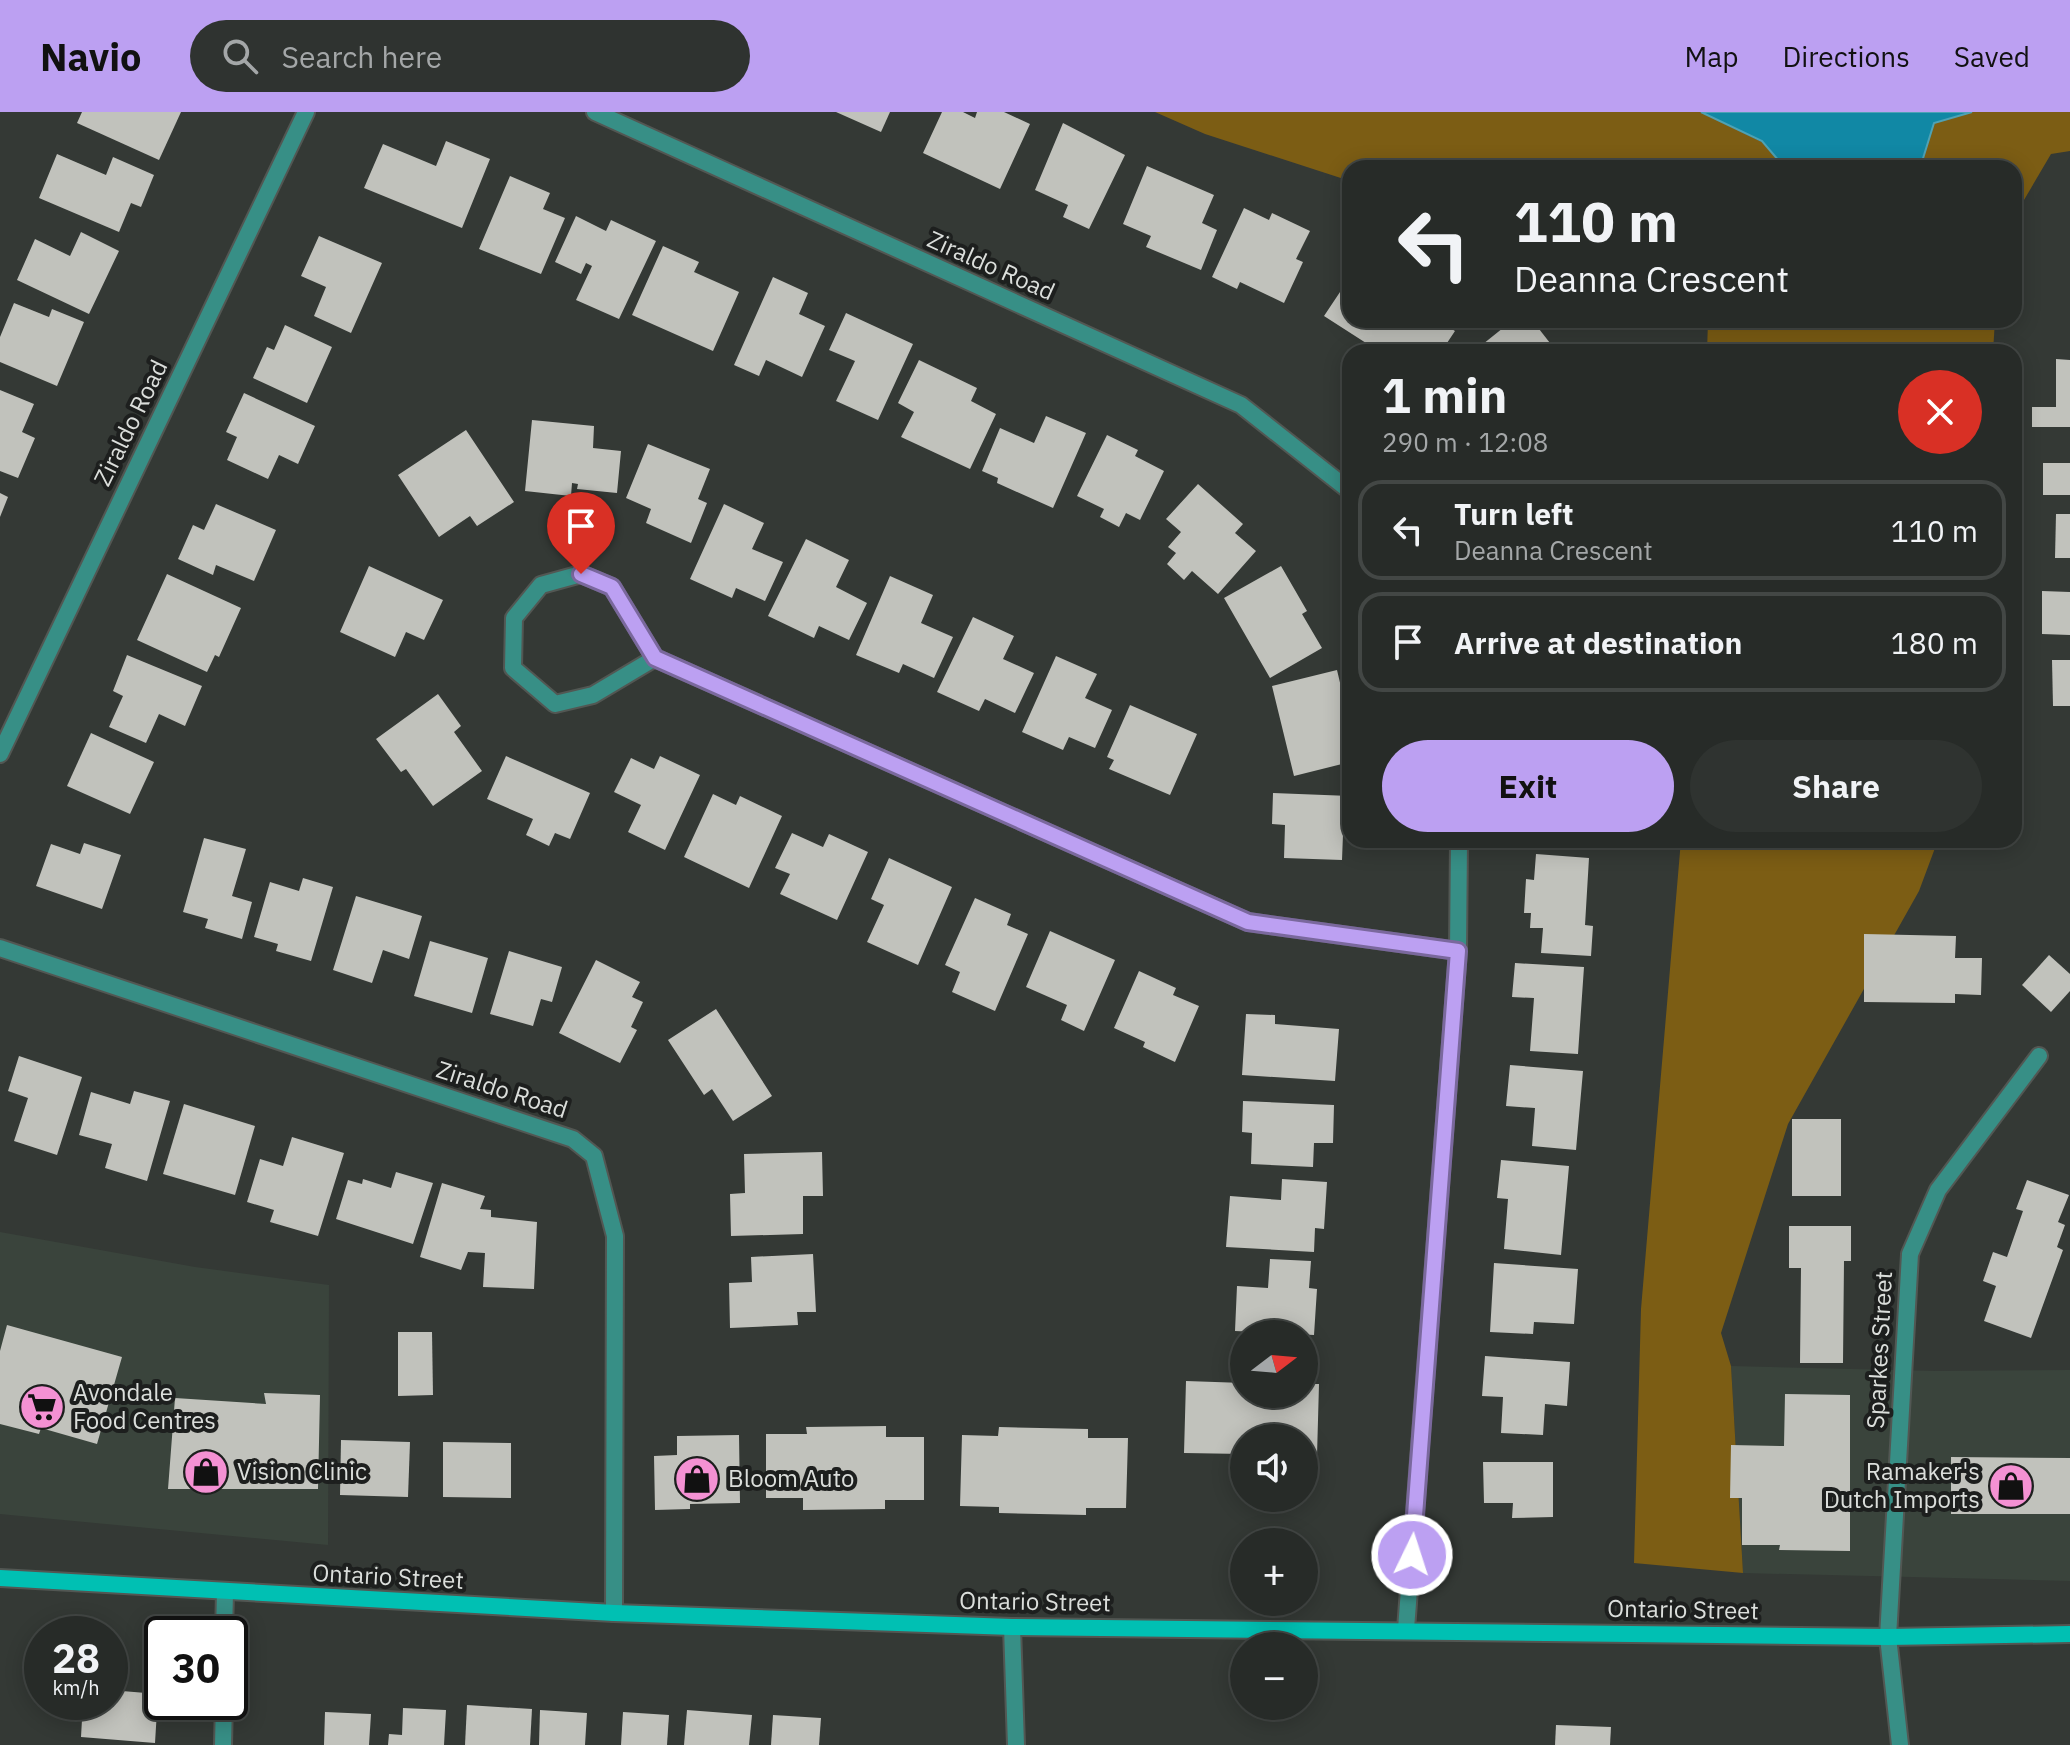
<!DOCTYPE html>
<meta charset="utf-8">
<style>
body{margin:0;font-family:"IBM Plex Sans",sans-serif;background:#2f3330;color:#f1f3f6;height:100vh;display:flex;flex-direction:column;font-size:30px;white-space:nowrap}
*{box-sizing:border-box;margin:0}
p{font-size:26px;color:#a4a7a8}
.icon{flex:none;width:44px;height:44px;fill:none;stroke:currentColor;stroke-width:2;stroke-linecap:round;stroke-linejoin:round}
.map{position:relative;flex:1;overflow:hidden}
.drawer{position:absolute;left:1342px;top:232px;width:680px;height:504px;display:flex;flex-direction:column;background:#272b28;border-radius:24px;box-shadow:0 4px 20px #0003,0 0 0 2px #434745}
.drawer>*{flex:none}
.top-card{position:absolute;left:1342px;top:48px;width:680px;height:168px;border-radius:24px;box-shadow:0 4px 20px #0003,0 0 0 2px #434745;background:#272b28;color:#f1f3f6;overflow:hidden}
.needle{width:52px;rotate:74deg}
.fabs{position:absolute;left:1230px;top:1208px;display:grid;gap:16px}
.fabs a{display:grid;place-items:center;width:88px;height:88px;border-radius:50%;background:#272b28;box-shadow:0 4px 20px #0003,0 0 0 2px #434745;font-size:40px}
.speed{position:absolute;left:24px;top:1504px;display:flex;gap:16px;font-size:40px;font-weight:700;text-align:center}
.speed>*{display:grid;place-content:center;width:104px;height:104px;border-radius:50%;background:#272b28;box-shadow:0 4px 20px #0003,0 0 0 2px #434745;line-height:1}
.speed small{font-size:20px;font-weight:400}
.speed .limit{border:4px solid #111;border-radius:12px;background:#fff;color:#111}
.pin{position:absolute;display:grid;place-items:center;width:68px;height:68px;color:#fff;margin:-82px -34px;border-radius:50% 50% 50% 0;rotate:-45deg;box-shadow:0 0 8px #0007}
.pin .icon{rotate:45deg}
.me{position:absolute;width:88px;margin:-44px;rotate:4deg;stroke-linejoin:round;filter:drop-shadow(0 0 6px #0008)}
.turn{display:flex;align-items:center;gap:28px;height:168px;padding:0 40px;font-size:36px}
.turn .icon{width:104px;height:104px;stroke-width:2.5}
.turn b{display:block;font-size:56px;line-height:68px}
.round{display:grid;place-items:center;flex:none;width:84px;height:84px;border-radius:42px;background:#2f3330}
.head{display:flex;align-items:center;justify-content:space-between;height:136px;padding:0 40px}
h1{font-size:48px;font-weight:700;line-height:60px}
.primary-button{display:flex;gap:16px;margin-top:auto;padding:16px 40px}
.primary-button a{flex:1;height:92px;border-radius:48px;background:#bca0f2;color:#111;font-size:32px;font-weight:700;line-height:92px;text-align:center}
.primary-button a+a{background:#2f3330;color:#f1f3f6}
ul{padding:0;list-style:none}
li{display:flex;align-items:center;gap:24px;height:100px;margin:0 16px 12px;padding:0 24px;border:4px solid #434745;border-radius:24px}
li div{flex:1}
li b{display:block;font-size:30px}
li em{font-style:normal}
header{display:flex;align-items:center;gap:48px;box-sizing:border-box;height:112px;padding:0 40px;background:#bca0f2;color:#111}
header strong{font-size:38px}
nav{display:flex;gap:44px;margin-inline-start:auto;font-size:28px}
.search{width:560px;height:72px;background:#2f3330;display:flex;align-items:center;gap:20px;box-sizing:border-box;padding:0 28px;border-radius:44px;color:#a4a7a8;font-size:30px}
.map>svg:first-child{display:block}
.built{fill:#3a443c}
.green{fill:#7c5d14}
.water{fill:#1188a5;stroke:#4ea2b5;stroke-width:2}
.building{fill:#c1c2bc}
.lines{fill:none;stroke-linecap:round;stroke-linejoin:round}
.lane-casing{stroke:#525753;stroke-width:20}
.street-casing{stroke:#525753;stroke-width:20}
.secondary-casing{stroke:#525753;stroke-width:20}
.lane{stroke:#378f86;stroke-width:16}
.street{stroke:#378f86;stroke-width:16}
.secondary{stroke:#00c0b3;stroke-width:16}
.route-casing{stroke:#7a689d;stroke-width:20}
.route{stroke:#bca0f2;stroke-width:14}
.labels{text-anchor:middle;stroke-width:8;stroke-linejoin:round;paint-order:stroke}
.street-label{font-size:24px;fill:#dbdedb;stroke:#1d1f1e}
.poi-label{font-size:24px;fill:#dbdedb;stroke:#1d1f1e;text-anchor:start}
</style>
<header>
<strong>Navio</strong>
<div class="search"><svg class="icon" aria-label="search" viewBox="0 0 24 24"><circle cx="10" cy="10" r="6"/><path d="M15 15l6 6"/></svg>Search here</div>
<nav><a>Map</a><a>Directions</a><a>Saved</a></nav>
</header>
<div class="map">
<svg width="2070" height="1633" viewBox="0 0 2070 1633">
<rect width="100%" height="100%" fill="#343935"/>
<g class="built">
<path d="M0,1120L195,1155L329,1173L328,1433L0,1402Z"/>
<path d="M1731,1254L1936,1259L2070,1258V1469L1743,1461Z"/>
</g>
<g class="green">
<path d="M1155,0H1701L1762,30L1785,56H1350V69L1205,22Z"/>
<path d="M1972,0H2070V39L2051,42L2014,105V56H1920L1934,11Z"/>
<path d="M1708,208H1995L1993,240H1707Z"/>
<path d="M1681,728H1938L1919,779L1788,1012L1721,1221L1731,1254L1743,1461L1634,1451L1641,1197Z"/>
</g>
<path class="water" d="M1701,0H1972L1934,11L1920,56H1785L1762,29Z"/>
<g class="building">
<path d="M82,0H181L159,48L77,11Z"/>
<path d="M836,0H890L881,20Z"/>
<path d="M942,0H963L975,6L977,0H1004L1030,12L1000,77L923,41Z"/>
<path d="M1063,11L1125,43L1089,117L1063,105L1068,93L1035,78Z"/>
<path d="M446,29L490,47L462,116L364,76L383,32L436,54Z"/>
<path d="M57,42L106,63L113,45L154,63L141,95L131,91L119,120L39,86Z"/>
<path d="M1147,54L1214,83L1202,111L1217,118L1201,158L1146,135L1151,124L1123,112Z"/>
<path d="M510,64L550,81L543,97L565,106L541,162L479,137Z"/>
<path d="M1244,96L1269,108L1272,101L1310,119L1296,147L1303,150L1284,191L1240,170L1237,177L1212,165Z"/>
<path d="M576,104L606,119L611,108L656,129L619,207L576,188L592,154L586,151L581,162L555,150Z"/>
<path d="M81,120L119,139L89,202L17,168L35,127L70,144Z"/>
<path d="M319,124L382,151L351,221L314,204L326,175L301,164Z"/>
<path d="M663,134L699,150L694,160L739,180L713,239L632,203Z"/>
<path d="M773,165L808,181L799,202L825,214L802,265L766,248L759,264L734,253Z"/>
<path d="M1350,165V208H1437L1455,219L1441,240H1380L1324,204Z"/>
<path d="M14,191L49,205L52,197L84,210L57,274L0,250V225Z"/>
<path d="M846,201L913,232L878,308L836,289L855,249L829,238Z"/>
<path d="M1513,208H1532L1557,240H1473Z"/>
<path d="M285,213L332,235L307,291L253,266L267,235L274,238Z"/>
<path d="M2056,247L2070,248V315H2032V295H2056Z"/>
<path d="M919,248L977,276L971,289L996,302L970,357L901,325L914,300L898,291Z"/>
<path d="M0,278L34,292L22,320L35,326L18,366L0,359Z"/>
<path d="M244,281L315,314L298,352L279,343L268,367L227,348L237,325L226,320Z"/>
<path d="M1046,304L1086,321L1053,396L997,371L998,366L982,359L1000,316L1034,331Z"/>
<path d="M532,308L594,314L593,336L621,339L617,381L577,377L578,372L572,371L571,384L525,379Z"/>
<path d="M466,318L514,390L477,414L470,404L439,425L398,363Z"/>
<path d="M1107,323L1138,338L1135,344L1164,359L1140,408L1126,401L1119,415L1100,405L1104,397L1077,384Z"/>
<path d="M648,332L710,357L698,387L707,391L691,431L646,411L651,397L626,386Z"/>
<rect x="2043" y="351" width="27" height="32"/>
<path d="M1198,372L1243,412L1235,421L1256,439L1218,482L1192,459L1184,468L1167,452L1176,441L1168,435L1181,420L1166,407Z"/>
<path d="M0,381L8,385L0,405Z"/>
<path d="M216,392L276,418L254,469L216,453L213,463L178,447L193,413L204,418Z"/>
<path d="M724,392L764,411L752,437L783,450L765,489L736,476L732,486L690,467Z"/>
<path d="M2056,402H2070V446H2055Z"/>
<path d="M806,427L849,448L836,475L867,491L849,528L819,514L814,526L768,504Z"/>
<path d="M369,454L443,488L424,528L406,520L395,545L340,520Z"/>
<path d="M1281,454L1307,499L1302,502L1322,536L1270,566L1224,486Z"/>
<path d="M167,462L241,496L219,545L215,543L207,560L137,528Z"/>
<path d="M890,464L933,483L921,511L953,525L934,566L903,552L899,561L856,543Z"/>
<path d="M2042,479L2070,480V523L2042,522Z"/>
<path d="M973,505L1014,524L1003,547L1034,561L1015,601L985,587L979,599L937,580Z"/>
<path d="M127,543L202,574L185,614L159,602L146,631L109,615L123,584L113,579Z"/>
<path d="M1056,544L1097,562L1085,586L1112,598L1095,636L1069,625L1063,638L1022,620Z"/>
<path d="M2052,548H2070V594H2053Z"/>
<path d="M1337,558L1350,613V617L1345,619L1350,650L1294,664L1272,574Z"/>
<path d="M438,582L461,614L454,620L482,659L433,694L406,657L401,660L376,627Z"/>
<path d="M1130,593L1197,622L1170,683L1109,657L1114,648L1107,645Z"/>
<path d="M91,621L154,650L130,702L67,674Z"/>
<path d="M506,644L590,681L570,727L555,721L549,734L526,723L533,707L487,687Z"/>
<path d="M660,644L700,663L665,738L628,720L641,693L614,680L631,646L654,657Z"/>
<path d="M1273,681L1350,684V722H1343L1342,748L1284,746L1285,713L1272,712Z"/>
<path d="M713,682L736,693L740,684L782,704L749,776L684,745Z"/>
<path d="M792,721L823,735L829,722L868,740L837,808L780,782L790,762L775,756Z"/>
<path d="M204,726L246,737L232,784L252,790L242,827L205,816L208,807L183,800Z"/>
<path d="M1563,728H1606V733L1564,735Z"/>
<path d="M84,731L121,743L102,797L36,774L51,732L80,742Z"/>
<path d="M1536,742L1589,746L1585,813L1593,814L1591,844L1541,841L1543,816H1530L1531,801H1524L1526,767L1534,768Z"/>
<path d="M889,746L952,775L918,853L867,830L884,793L871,787Z"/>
<path d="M303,766L333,775L311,849L276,839L278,832L254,825L270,770L299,779Z"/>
<path d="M356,784L422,804L409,847L383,838L372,871L333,858Z"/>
<path d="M975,786L1011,802L1007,813L1028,822L995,899L952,880L960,860L945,853Z"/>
<path d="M1050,819L1115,848L1084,919L1061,908L1067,893L1026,875Z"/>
<path d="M1864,822L1956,824L1955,846H1982L1981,883L1955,882V891L1864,890Z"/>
<path d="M430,829L488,846L472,901L414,884Z"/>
<path d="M509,839L562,855L552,890L541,887L533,914L490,902Z"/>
<path d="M2049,843L2070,862V879L2051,900L2022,873Z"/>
<path d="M596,848L640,870L632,885L643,890L631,915L637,918L620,951L559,921Z"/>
<path d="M1515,851L1584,855L1578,942L1530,939L1534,886L1512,885Z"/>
<path d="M1139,859L1176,876L1173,883L1199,894L1175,950L1143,935L1145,930L1114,916Z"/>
<path d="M716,897L772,984L733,1009L712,977L704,983L668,928Z"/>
<path d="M1246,902L1275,903V912L1339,917L1335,969L1242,963Z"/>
<path d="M19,944L82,965L57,1043L14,1029L28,986L8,979Z"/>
<path d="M1510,953L1583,959L1576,1038L1532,1034L1535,996L1506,994Z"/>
<path d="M134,979L170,989L147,1069L105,1056L112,1032L79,1023L91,980L130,992Z"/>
<path d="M1243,989L1334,993L1333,1031H1314L1313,1055L1251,1052L1252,1021L1242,1020Z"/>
<path d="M184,992L255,1014L235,1083L163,1062Z"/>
<rect x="1792" y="1007" width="49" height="77"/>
<path d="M292,1025L344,1041L318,1124L270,1110L274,1098L247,1090L260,1047L283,1054Z"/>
<path d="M822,1040L823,1084H803V1122L731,1124L730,1082L745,1081L744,1042Z"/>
<path d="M1501,1048L1569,1054L1561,1143L1504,1137L1508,1087L1497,1086Z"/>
<path d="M396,1060L433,1071L413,1132L336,1107L348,1068L362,1072L363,1067L391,1076Z"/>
<path d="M1282,1067L1327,1070L1324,1117L1315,1116L1314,1140L1226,1135L1230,1084L1281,1088Z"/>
<path d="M2027,1068L2069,1083L2058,1110L2065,1113L2057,1135L2063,1138L2031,1226L1984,1209L1996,1174L1983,1169L1993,1140L2007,1145L2023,1099L2016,1097Z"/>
<path d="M442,1071L485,1084L480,1097L491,1098V1105L537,1110L534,1177L483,1175L485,1141L468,1140L461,1158L420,1145Z"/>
<path d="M1789,1114H1851V1149H1844L1843,1251H1800L1801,1156H1789Z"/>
<path d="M813,1142L816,1200H797L798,1213L730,1216L729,1171L752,1170L751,1145Z"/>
<path d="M1270,1147L1311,1149L1309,1176L1317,1177L1314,1223L1235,1219L1237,1174L1268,1176Z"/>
<path d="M1494,1151L1578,1157L1574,1212L1534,1210L1533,1222L1490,1220Z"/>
<path d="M7,1213L122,1245L97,1332L41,1316L39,1322L0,1312V1239Z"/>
<path d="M398,1220H432L433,1283L398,1284Z"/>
<path d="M1485,1244L1570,1250L1567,1294L1545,1292L1543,1323L1501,1321L1503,1285L1482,1284Z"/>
<path d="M1186,1269L1244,1271V1282H1304V1272H1319L1317,1344H1304V1326H1244V1342L1184,1341Z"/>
<path d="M264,1281L320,1283L318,1377H168L175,1286L266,1292Z"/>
<path d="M1785,1282L1850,1283V1439L1779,1438L1780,1433H1742V1386H1730L1731,1333L1784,1334Z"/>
<path d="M886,1314V1325H924V1388H885V1397L803,1398V1386H766V1322H807L806,1315Z"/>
<path d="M999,1315L1088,1317V1326H1128L1126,1396H1086V1403L999,1401V1395L960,1394L962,1323L998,1324Z"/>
<path d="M739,1323L740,1391L690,1392V1397L655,1398L654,1344L677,1343V1324Z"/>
<path d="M341,1328L410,1330L408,1385L340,1383Z"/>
<path d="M443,1330L511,1331V1386L443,1385Z"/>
<path d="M1951,1345L2070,1346V1402H1951Z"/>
<path d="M1483,1350H1553V1405L1512,1406L1513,1391H1484Z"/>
<path d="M110,1578L158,1582L155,1631L81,1625L83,1590H110Z"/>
<path d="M467,1593L532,1597L530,1633H465Z"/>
<path d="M403,1596L446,1598L444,1633H388L389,1622L402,1623Z"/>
<path d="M540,1598L587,1601L585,1633H539Z"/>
<path d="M687,1598L752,1603L749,1633H684Z"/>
<path d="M325,1600L371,1602L369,1633H324Z"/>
<path d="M623,1600L669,1603L667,1633H621Z"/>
<path d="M773,1603L821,1606L819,1633H771Z"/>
<path d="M1556,1613L1611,1615L1610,1633H1555Z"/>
</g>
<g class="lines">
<g class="lane-casing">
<path id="lane" d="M1888,1525L1900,1633"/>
</g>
<g class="street-casing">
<g id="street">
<path d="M595,0L1241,293L1350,379"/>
<path d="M655,546L593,583L555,592L513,556L514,506L541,473L581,462L612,475L655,546L1248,810L1458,839"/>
<path d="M0,642L306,0"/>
<path d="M0,836L573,1027L594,1044L615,1124L614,1501"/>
<path d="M1012,1515L1016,1633"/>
<path d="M1406,1517L1458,839L1459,728"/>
<path d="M224,1522L225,1480"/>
<path d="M1888,1525L1910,1142L1938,1078L2039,944"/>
<path d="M223,1633L224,1590"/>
</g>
</g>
<g class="secondary-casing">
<path id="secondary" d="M0,1466L614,1501L1012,1515L1888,1525L2070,1522"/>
</g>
<use href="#lane" class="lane"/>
<use href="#street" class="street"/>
<use href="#secondary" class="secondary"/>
</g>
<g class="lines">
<g class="route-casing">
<path id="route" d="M581,462L612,475L655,546L1248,810L1458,839L1412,1443"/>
</g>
<use href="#route" class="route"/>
</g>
<defs>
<g id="supermarket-disc" transform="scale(2.3)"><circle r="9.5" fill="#f491d3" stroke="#1d1f1e"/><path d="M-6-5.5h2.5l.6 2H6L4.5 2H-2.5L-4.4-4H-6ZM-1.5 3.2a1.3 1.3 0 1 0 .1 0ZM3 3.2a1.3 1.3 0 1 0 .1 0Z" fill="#111"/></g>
<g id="shop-disc" transform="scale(2.3)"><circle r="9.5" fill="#f491d3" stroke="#1d1f1e"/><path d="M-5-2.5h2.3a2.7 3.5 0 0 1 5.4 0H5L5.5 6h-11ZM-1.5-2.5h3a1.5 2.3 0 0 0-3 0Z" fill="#111"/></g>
</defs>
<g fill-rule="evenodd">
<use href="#supermarket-disc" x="42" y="1295"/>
<use href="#shop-disc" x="206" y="1360"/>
<use href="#shop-disc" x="697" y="1367"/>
<use href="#shop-disc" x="2011" y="1374"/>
</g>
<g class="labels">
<g class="street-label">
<text transform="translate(991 154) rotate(24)" y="8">Ziraldo Road</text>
<text transform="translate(131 311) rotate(-64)" y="8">Ziraldo Road</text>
<text transform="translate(502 978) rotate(18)" y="8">Ziraldo Road</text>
<text transform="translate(1880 1238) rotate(-87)" y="8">Sparkes Street</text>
<text transform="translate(388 1465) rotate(3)" y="8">Ontario Street</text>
<text transform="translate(1035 1490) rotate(1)" y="8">Ontario Street</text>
<text transform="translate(1683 1498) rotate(1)" y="8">Ontario Street</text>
</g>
<g class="poi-label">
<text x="73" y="1289">Avondale<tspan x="73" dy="28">Food Centres</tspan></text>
<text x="237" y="1368">Vision Clinic</text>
<text x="1980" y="1368" text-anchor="end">Ramaker's<tspan x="1980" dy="28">Dutch Imports</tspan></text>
<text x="728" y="1375">Bloom Auto</text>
</g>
</g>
</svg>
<div class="fabs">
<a><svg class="needle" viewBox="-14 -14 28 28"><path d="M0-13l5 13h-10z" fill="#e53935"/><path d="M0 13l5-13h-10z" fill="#a4a7a8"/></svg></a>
<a><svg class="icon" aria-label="sound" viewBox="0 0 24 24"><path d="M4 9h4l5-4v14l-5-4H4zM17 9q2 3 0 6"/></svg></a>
<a>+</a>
<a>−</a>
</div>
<div class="speed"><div>28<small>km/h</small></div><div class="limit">30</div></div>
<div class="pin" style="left:581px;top:462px;background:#d93025"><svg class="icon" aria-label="arrive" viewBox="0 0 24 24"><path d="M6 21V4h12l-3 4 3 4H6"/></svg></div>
<svg class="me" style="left:1412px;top:1443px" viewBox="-20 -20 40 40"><circle r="17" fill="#bca0f2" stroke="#fff" stroke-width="3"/><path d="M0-11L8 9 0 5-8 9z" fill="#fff"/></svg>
<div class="top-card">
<div class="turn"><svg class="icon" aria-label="left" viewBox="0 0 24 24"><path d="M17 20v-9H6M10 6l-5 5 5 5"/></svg><div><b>110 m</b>Deanna Crescent</div></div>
</div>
<section class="drawer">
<div class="head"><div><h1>1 min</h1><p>290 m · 12:08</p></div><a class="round" style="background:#d93025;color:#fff"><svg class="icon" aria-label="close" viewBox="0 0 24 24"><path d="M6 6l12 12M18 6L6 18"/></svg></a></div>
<ul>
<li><svg class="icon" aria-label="left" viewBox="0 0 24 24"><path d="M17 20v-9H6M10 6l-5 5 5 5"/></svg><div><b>Turn left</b><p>Deanna Crescent</p></div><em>110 m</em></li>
<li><svg class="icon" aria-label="arrive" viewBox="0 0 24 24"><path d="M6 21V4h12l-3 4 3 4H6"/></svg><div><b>Arrive at destination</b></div><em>180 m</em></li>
</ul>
<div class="primary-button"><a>Exit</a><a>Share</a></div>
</section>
</div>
